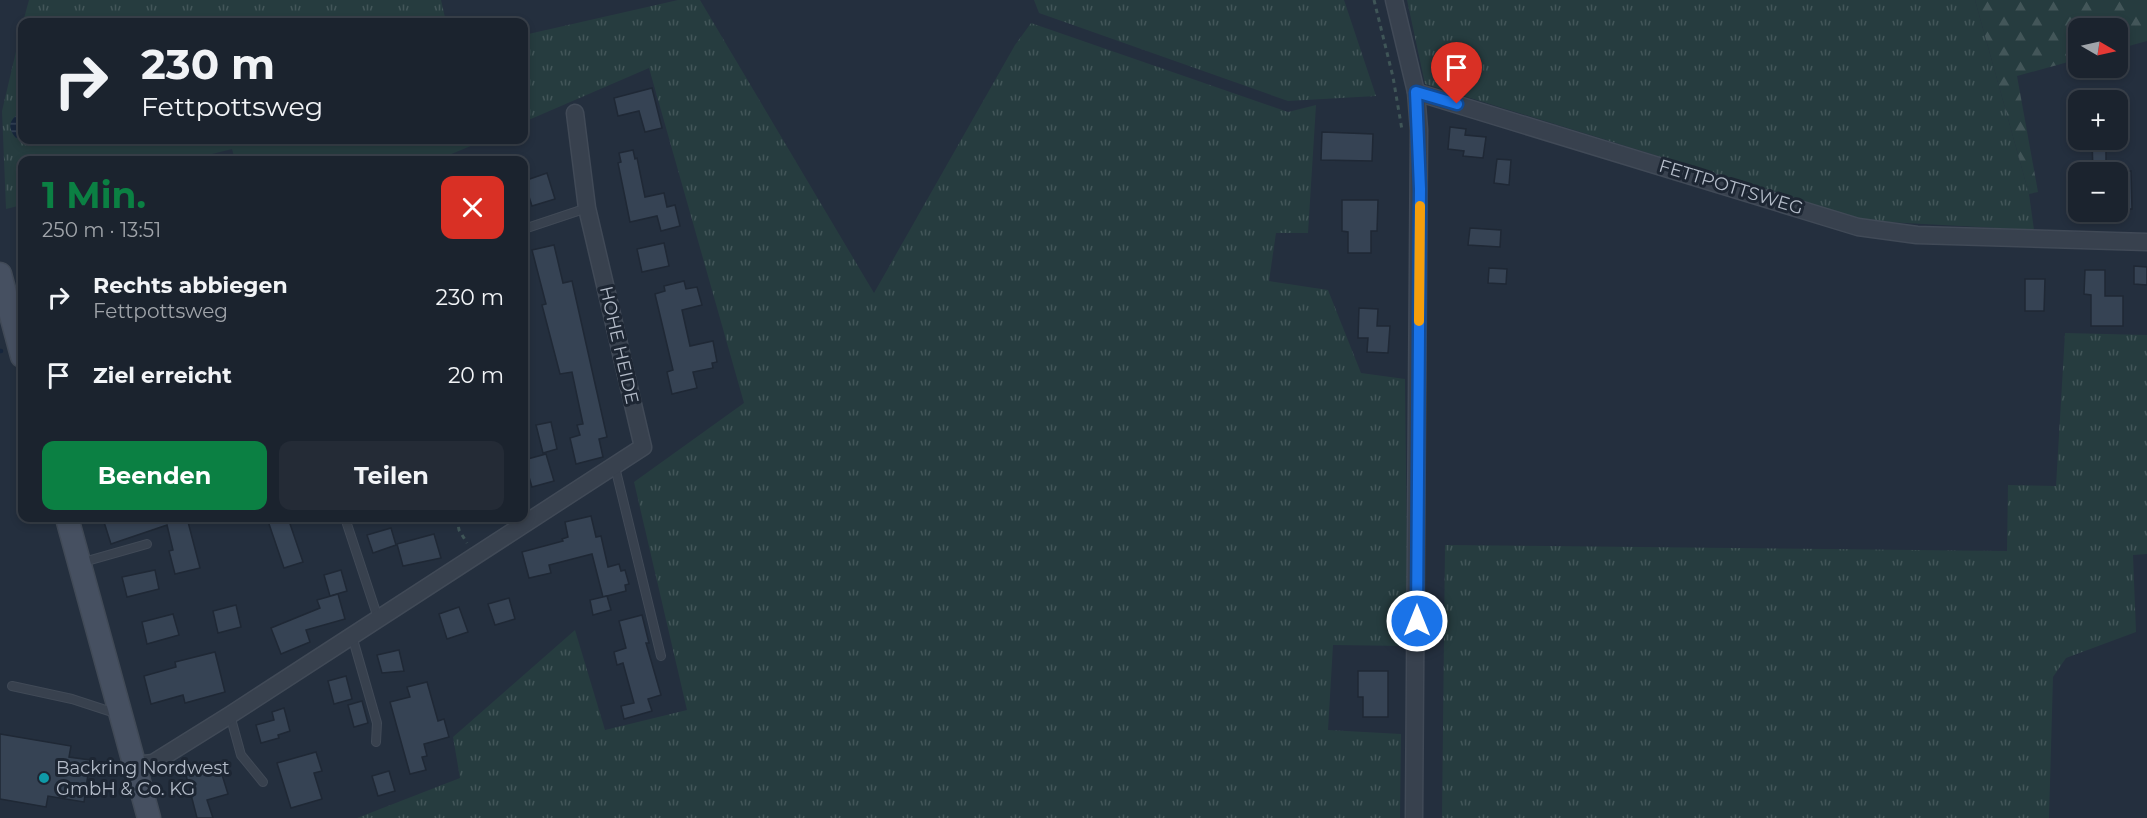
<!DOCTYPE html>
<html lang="de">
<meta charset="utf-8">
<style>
body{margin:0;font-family:Montserrat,sans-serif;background:#242b36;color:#f1f3f6;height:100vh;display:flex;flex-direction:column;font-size:22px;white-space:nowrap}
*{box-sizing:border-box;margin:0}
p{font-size:20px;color:#a0a4aa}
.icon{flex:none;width:33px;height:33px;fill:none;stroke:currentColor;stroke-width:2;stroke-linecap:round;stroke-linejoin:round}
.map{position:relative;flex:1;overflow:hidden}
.sheet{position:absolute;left:18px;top:156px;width:510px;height:366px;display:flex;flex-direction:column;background:#1b232e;border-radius:12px;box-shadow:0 3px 9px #0003,0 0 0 2px #39404a}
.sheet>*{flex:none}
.guide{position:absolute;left:18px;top:18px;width:510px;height:126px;border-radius:12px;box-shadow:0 3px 9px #0003,0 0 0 2px #39404a;background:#1b232e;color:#f1f3f6;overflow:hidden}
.needle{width:39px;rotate:99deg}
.controls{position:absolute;left:2068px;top:18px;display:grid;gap:12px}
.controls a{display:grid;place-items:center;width:60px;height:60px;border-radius:12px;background:#1b232e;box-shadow:0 3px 9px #0003,0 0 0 2px #39404a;font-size:30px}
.pin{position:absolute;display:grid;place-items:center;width:51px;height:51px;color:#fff;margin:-62px -26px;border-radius:50% 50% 50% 0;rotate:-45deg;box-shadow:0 0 6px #0007}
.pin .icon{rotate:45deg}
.me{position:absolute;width:66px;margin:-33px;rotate:0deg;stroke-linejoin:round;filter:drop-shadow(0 0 4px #0008)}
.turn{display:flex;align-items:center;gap:21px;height:126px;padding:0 24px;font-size:27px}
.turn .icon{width:78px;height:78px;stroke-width:2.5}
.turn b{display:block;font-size:42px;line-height:51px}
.round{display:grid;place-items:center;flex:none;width:63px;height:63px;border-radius:12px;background:#242b36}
.head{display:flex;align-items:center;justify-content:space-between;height:102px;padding:0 24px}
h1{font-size:36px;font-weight:700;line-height:45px;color:#0b8043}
.action{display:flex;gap:12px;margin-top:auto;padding:12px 24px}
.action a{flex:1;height:69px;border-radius:12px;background:#0b8043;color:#fff;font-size:24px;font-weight:700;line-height:69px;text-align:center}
.action a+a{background:#242b36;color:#f1f3f6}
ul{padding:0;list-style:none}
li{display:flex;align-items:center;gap:18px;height:78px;padding:0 24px}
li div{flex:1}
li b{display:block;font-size:22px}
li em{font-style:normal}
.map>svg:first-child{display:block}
.grass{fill:url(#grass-tufts)}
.forest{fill:url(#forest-firs)}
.water{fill:url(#water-rules)}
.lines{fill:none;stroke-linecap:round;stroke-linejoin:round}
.stream{stroke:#17263c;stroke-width:4.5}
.building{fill:#364354;stroke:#1f2835;stroke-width:1.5}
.lane-casing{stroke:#414a57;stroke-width:10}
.street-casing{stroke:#414a57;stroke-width:19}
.secondary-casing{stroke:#414a57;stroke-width:25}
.path{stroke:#3f5557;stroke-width:3;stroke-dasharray:4.5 4.5;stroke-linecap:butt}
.lane{stroke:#38414e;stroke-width:8}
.street{stroke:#38414e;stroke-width:16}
.secondary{stroke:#465061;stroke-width:22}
.route-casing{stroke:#114b97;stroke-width:15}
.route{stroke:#1a73e8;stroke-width:10}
.slow{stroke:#f59e0b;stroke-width:10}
.culture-dot{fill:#0f9aa8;stroke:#1d2633;stroke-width:2}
.labels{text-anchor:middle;stroke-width:6;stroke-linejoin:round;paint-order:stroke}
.street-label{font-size:18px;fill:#b4bcc9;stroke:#1d2633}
.poi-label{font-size:18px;fill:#b4bcc9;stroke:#1d2633;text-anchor:start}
</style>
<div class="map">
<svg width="2147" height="818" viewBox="0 0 2147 818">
<defs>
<pattern id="grass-tufts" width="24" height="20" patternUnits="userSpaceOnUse" patternTransform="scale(1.5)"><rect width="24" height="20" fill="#263c3f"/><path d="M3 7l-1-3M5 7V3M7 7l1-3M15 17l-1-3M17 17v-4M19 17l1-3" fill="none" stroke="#435659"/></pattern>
<pattern id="forest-firs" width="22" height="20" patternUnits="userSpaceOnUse" patternTransform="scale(1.5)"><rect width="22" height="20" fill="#263c3f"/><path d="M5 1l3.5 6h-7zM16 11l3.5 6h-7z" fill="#435659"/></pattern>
<pattern id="water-rules" width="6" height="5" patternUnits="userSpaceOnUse" patternTransform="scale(1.5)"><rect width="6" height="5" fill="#17263c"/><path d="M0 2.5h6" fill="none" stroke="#364457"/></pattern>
</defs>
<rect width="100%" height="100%" fill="#242f3e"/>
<g class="grass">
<path d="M29,0H441L446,22H23Z"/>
<path d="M678,0H700L874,293L1015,45L1031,23L1288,112L1316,105L1308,233H1276L1269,281L1328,290L1361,373L1405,379L1408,646L1333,645L1328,730L1401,734L1400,818H357L460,778L453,737L575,630L605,730L687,710L634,482L744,403L649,68L524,122V35Z"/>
<path d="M1034,0H1344L1376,96L1288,101L1039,13Z"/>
<path d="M1407,0H1975L2029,194L2034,230L1868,221L1425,84Z"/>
<path d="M22,26V140H485L437,160H235L232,149L188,160H22V205L6,209L2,111Z"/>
<path d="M2065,333L2147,335V554L2133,555L2136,632L2066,658L2053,677L2049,818H1442L1445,545L2007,551L2008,485L2056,486Z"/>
</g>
<path class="forest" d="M1975,0H2147V41L2118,49V28H2079V59L2017,76L2038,192L2029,194Z"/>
<path class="water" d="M22,112V136L16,138C6,127 10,118 22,112Z"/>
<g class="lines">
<path class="stream" d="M0,351H1"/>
</g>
<g class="building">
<path d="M652,88L662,128L645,132L639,111L618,116L614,98Z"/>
<path d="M1450,127L1466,129L1465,135L1486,137L1483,158L1463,156L1464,151L1448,149Z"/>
<path d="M1322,132L1373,134L1372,161L1321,160Z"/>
<path d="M2092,140H2106V172H2093Z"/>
<path d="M633,150L635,159L637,158L645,197L664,193L667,207L675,205L680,226L661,231L657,216L630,222L618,163L621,162L619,153Z"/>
<path d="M1497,159L1511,160L1509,185L1494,183Z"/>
<path d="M2131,171L2132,209H2118V172Z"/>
<path d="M547,173L555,199L532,206L524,181Z"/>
<path d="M1342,200H1378L1377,231H1371V253H1348V232L1342,231Z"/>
<path d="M1470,228L1501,230L1500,247L1468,245Z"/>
<path d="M664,243L669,266L642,272L637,249Z"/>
<path d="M554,245L563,283L572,281L607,437L599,439L603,457L576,464L570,438L580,435L577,425L583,424L572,372L560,374L542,305L546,304L532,250Z"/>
<path d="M2134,266L2147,267V285L2134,284Z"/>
<path d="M1489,268L1507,269L1506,284L1488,283Z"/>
<path d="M2085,270H2105V296H2123V326H2091V295L2084,294Z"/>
<path d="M2025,279H2045L2044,311H2025Z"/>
<path d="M684,281L686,289L697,287L702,305L682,310L690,346L713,341L717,362L712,363L713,368L693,372L697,388L672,394L667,372L673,370L655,294L665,291L664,286Z"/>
<path d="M1359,308L1378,309L1377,326H1390L1388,353L1367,352L1368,338H1358Z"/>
<path d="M551,422L557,449L543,453L536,425Z"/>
<path d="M546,454L554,481L532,487L524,460Z"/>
<path d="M591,516L596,537L601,536L608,567L619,564L621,571L625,570L629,584L625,585L626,591L603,597L592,554L549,565L551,573L529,578L522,552L563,541L562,539L568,537L565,522Z"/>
<path d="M117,518H187L200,568L175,574L169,551L173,550L167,525L111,544L104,522Z"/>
<path d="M267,518H288L303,562L284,568Z"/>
<path d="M391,528L396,545L373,553L367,535Z"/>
<path d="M434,534L441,558L403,566L397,544Z"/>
<path d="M155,570L159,589L127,597L122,577Z"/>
<path d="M341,570L347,591L330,596L324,575Z"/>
<path d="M338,594L345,619L306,630L310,642L281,654L271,628L320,608L317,600Z"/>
<path d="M607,596L611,610L593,615L590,600Z"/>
<path d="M509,598L515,619L495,625L488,604Z"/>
<path d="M236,605L241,627L218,633L213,611Z"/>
<path d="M459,607L468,632L447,639L439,614Z"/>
<path d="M173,614L179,635L147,644L142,622Z"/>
<path d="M642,615L649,643H646L661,695L648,699L652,711L624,719L621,706L634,703L623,663L617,665L614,652L626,648L619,621Z"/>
<path d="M399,650L404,671L382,673L377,655Z"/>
<path d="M215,652L225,692L185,703L183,695L151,704L144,676L176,667L175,662Z"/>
<path d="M1358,671H1388V717H1363V697H1358Z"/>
<path d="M346,676L352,699L334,704L328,681Z"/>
<path d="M427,682L438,721L444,719L449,737L424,744L427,756L422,757L426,770L410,774L390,702L410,697L407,687Z"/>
<path d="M362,701L368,723L354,727L348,705Z"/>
<path d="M284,708L290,731L278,735L279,738L261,743L256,725L274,720L272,712Z"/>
<path d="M0,734L71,746L69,757L90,760L84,802L48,796L46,807L0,799Z"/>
<path d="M316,752L322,771L314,773L322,799L291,808L277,763Z"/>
<path d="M219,765L228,794L207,800L213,818H197L186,775Z"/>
<path d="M389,771L395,791L378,796L372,776Z"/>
</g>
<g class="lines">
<g class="lane-casing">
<g id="lane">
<path d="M524,229L587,208"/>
<path d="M615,467L661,656"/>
<path d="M345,518L378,618"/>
<path d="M80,563L147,544"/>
<path d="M352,636L377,723L376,742"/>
<path d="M12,686L72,699L118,714"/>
<path d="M230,715L241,755L263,782"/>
</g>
</g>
<g class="street-casing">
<g id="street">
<path d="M1394,0L1416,92L1419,130L1414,818"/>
<path d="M1416,92L1858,227L1917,235L2147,242"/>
<path d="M135,765L153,763L230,715L643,447L587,208L575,113"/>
</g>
</g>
<g class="secondary-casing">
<g id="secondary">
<path d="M0,274L22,356"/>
<path d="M67,518L149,818"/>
</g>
</g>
<g class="path">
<path d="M1374,0L1393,77L1402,130"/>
<path d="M457,518L459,530L467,543"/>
</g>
<use href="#lane" class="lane"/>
<use href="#street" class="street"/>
<use href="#secondary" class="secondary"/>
</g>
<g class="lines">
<g class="route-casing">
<path id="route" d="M1417,621L1420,189L1416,92L1457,104"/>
</g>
<use href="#route" class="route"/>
<path class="slow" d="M1419,321L1420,206"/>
</g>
<circle class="culture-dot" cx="44" cy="778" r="6"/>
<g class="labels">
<g class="street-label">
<text transform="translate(1731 187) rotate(17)" y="6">FETTPOTTSWEG</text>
<text transform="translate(619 345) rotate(77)" y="6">HOHE HEIDE</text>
</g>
<g class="poi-label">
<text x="56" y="774">Backring Nordwest<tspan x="56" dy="21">GmbH &amp; Co. KG</tspan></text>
</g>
</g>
</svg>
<div class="controls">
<a><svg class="needle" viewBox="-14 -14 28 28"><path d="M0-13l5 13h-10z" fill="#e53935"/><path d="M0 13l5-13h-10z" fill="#a0a4aa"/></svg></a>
<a>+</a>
<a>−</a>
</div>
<div class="pin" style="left:1457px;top:104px;background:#d93025"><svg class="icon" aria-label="arrive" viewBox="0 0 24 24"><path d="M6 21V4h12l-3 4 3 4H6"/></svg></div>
<svg class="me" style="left:1417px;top:621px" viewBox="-20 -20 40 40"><circle r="17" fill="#1a73e8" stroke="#fff" stroke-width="3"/><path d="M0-11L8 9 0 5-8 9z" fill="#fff"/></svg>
<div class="guide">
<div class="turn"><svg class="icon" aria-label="right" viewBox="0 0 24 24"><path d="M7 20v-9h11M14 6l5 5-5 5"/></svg><div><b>230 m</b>Fettpottsweg</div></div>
</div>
<section class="sheet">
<div class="head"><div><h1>1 Min.</h1><p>250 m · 13:51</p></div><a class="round" style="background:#d93025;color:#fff"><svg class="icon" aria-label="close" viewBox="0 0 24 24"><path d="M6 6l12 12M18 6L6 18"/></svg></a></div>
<ul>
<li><svg class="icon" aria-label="right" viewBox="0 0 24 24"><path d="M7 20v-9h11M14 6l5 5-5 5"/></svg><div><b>Rechts abbiegen</b><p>Fettpottsweg</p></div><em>230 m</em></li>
<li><svg class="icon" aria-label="arrive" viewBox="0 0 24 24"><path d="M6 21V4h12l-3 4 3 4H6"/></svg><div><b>Ziel erreicht</b></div><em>20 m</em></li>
</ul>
<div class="action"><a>Beenden</a><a>Teilen</a></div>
</section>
</div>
